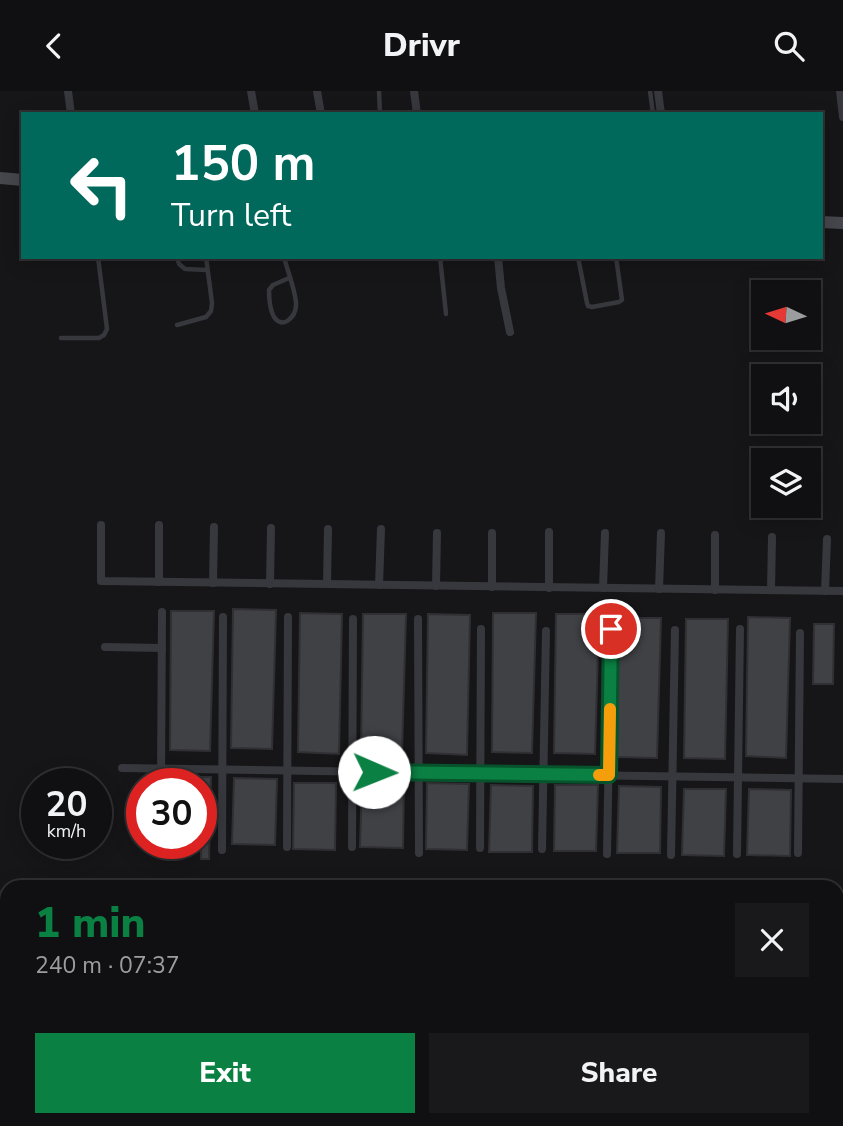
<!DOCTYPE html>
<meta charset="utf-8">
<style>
body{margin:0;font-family:"Nunito Sans",sans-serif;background:#19191b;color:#f1f3f6;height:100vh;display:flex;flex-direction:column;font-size:26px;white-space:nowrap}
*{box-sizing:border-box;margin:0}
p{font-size:23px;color:#9c9d9f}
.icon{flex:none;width:38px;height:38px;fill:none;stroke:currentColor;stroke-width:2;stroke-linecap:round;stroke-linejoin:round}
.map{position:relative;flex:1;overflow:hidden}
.panel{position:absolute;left:0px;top:789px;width:844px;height:247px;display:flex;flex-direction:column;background:#101012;border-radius:21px 21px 0 0;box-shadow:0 4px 18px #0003,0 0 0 2px #303032}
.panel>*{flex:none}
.banner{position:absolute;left:21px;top:21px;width:802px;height:147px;border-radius:0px;box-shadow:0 4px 18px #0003,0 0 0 2px #303032;background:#00695c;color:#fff;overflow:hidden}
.needle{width:46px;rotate:274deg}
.fabs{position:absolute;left:751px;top:189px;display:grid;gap:14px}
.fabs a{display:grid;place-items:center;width:70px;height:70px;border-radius:0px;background:#101012;box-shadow:0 4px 18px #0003,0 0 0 2px #303032;font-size:35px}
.speed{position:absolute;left:21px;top:677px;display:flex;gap:14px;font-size:35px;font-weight:700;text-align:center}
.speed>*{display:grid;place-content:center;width:91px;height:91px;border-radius:50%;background:#101012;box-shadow:0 4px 18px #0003,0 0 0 2px #303032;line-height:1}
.speed small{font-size:18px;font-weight:400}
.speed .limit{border:10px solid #d22;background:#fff;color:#111}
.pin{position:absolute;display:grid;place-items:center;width:60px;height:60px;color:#fff;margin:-30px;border:4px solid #fff;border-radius:50%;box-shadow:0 2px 7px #0007}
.me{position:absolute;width:77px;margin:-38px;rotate:91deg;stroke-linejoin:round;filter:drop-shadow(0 0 5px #0008)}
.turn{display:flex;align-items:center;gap:24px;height:147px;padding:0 35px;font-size:32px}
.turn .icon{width:91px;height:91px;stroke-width:2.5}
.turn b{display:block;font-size:49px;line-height:60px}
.round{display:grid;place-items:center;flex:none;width:74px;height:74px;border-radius:0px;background:#19191b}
.head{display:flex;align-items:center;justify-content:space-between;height:119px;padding:0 35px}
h1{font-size:42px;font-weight:800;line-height:52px;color:#0b8043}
.primary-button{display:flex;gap:14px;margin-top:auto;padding:14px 35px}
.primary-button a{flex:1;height:80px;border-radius:0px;background:#0b8043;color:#fff;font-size:28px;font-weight:800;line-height:80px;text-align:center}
.primary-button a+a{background:#19191b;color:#f1f3f6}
header{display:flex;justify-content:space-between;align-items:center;height:91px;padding:0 35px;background:#101012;font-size:32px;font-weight:800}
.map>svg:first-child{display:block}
.building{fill:#404145;stroke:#303034;stroke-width:2}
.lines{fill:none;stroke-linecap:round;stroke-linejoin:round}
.service{stroke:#37383d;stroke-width:4.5}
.minor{stroke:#37383d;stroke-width:8}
.secondary{stroke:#45474d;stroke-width:12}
.route-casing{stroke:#07532c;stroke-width:18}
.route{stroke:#0b8043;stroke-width:12}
.slow{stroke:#f59e0b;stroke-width:12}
</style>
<header><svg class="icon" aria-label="back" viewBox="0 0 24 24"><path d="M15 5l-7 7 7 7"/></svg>Drivr<svg class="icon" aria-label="search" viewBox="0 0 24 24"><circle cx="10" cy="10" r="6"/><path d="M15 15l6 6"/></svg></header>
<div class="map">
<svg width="843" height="1035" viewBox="0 0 843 1035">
<rect width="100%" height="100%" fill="#161618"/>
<g class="building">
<path d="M233,518L276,519L272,658L231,657Z"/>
<path d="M171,520H214L210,660L170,659Z"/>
<path d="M300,522L342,523L339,663L298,661Z"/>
<path d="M493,522H536L532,662L492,661Z"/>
<path d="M363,523H406L402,663L361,662Z"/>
<path d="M428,523L470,524L467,664L426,662Z"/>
<path d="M556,523H599L595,663L554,662Z"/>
<path d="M748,526L790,527L786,667L746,665Z"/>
<path d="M618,527H661L657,667L617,666Z"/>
<path d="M686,528H728L725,668L684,667Z"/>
<path d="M814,533H834L833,593H813Z"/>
<path d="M201,686H211L209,768H201Z"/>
<path d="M234,687L277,688L275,754L232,753Z"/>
<path d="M362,690L404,691L403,757L360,756Z"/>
<path d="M294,692H336L335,759L293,758Z"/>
<path d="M427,692L469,693L467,759L426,758Z"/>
<path d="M491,694L533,695L532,761H489Z"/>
<path d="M555,694H598L596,760H554Z"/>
<path d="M619,695L661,696L660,762H617Z"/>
<path d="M684,698H726L724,765L682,764Z"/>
<path d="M749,698L791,699L790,765L747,764Z"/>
</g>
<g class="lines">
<g class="service">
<path d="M379,0L380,23"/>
<path d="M650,0L653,23"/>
<path d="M177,166L179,173L185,178L207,179"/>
<path d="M284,166C287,179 297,203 296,215C295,226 283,239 274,226C270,219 269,208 269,199L273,194L289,187"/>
<path d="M440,166L446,223"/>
<path d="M578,166L587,212L588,215L592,216L619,211L622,209L616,166"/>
<path d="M50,167L56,166"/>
<path d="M177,234L206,226L211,220L212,212L206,166"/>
<path d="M61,247H99L104,244L107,238L98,166"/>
</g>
<g class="minor">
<path d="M68,0L71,23"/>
<path d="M251,0L255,23"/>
<path d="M317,0L321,23"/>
<path d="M414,0L417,23"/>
<path d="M658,0L661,23"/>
<path d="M840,0L843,26"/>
<path d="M498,166L501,197L510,241"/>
<path d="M101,434V490L843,500"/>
<path d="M159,491V434"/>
<path d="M213,492L214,436"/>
<path d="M270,493L271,437"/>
<path d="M327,493L328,438"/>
<path d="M379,494L381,438"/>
<path d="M436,495L437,442"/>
<path d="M492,496V442"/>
<path d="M549,497V441"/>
<path d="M603,497L605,442"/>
<path d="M659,498L661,442"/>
<path d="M715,499V444"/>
<path d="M771,499L772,446"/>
<path d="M825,500L827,448"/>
<path d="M418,528L419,762"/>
<path d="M105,556L162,557"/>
<path d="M122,677L843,688"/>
<path d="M161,693L162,521"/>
<path d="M160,755V752"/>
<path d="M287,756L288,526"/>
<path d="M352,756L353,528"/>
<path d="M480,757L481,538"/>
<path d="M542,758L546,540"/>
<path d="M222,759L223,526"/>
<path d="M798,762L800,542"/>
<path d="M607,763L611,538"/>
<path d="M737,763L740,538"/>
<path d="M671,764L675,539"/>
<path d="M195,1029V1035"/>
<path d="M391,1029V1035"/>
<path d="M504,1029V1035"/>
<path d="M616,1029V1035"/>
<path d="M224,1035V1029"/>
<path d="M279,1035V1029"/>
<path d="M336,1035V1029"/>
<path d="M446,1035V1029"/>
<path d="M560,1035V1029"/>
<path d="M673,1035V1029"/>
<path d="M727,1035V1029"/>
<path d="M785,1035V1029"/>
<path d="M840,1035L841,945"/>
</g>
<g class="secondary">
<path d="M0,87L23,89"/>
<path d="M821,131L843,132"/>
</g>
</g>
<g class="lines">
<g class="route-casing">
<path id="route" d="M374,681L609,684L611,538"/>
</g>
<use href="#route" class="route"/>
<path class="slow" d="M599,684H609L610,618"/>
</g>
</svg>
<div class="fabs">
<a><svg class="needle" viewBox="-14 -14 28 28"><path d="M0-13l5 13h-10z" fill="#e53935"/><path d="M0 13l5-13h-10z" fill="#9c9d9f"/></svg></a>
<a><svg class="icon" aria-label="sound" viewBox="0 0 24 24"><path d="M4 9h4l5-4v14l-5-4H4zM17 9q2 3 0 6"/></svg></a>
<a><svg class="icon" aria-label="layers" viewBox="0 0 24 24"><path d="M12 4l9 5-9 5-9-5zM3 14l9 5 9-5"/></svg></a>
</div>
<div class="speed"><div>20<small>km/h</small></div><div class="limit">30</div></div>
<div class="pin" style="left:611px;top:538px;background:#d93025"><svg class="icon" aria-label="arrive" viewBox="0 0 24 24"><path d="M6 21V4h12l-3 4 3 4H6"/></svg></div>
<svg class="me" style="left:374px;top:681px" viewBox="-20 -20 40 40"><circle r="19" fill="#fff"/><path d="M0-13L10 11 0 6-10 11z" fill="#0b8043"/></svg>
<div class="banner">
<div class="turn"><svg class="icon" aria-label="left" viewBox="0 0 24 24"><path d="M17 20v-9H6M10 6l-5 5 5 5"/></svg><div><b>150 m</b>Turn left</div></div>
</div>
<section class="panel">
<div class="head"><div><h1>1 min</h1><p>240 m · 07:37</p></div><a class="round"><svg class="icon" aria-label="close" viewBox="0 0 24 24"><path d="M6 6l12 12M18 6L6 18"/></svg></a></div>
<div class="primary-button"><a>Exit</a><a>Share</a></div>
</section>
</div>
